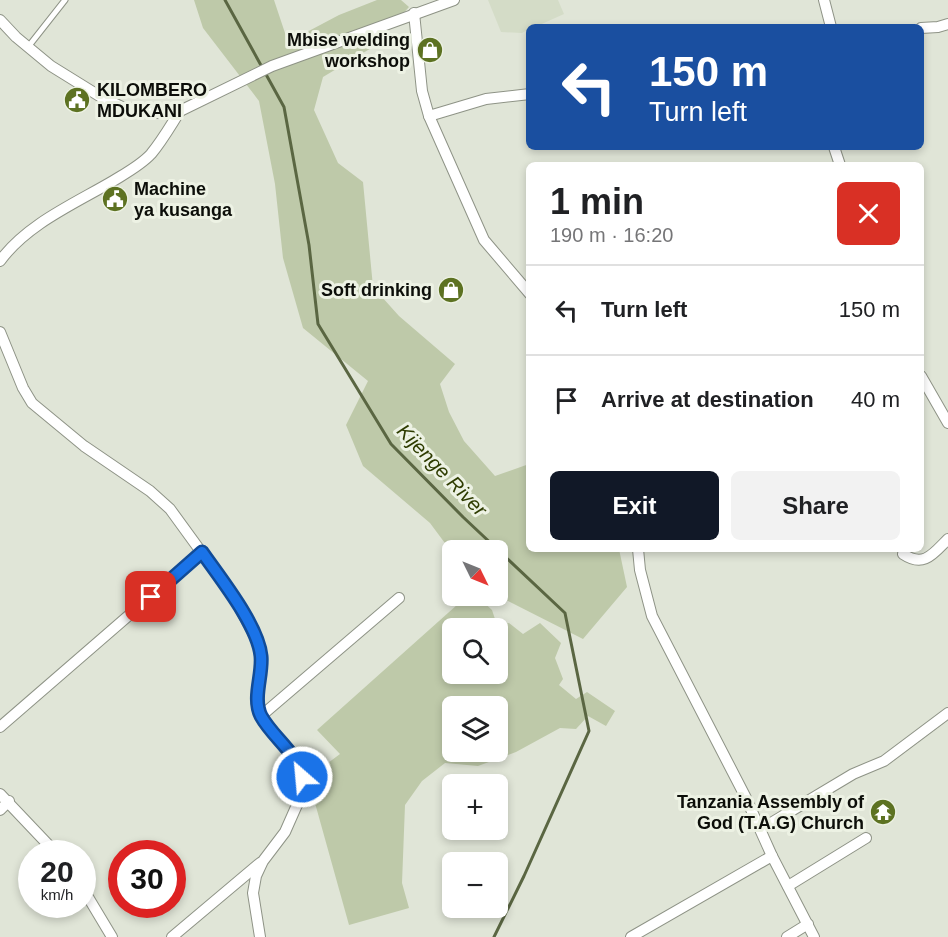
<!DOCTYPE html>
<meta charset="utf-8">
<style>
body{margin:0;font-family:Arial,sans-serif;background:#f2f2f2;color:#202124;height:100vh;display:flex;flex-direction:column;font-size:22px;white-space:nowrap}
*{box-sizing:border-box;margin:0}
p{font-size:20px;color:#757577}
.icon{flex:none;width:33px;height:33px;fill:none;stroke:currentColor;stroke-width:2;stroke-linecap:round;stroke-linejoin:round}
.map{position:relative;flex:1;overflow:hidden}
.drawer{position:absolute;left:526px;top:162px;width:398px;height:390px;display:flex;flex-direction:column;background:#fff;border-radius:9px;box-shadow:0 3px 9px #0003}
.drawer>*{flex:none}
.guide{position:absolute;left:526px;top:24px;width:398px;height:126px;border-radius:9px;box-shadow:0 3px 9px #0003;background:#1a4fa0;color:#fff;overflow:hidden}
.needle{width:39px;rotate:133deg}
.tools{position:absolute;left:442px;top:540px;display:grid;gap:12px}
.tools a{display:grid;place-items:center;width:66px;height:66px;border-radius:9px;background:#fff;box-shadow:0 3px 9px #0003;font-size:30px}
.speed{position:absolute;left:18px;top:840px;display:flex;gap:12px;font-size:30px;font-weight:700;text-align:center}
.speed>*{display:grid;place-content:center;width:78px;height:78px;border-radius:50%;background:#fff;box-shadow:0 3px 9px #0003;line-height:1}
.speed small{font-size:15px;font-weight:400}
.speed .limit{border:9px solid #d22;background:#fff;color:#111}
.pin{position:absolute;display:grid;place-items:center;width:51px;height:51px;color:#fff;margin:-26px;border-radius:12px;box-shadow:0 3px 9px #0006}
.me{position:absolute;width:66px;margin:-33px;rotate:333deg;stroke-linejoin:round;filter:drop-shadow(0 0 4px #0008)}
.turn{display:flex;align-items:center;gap:21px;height:126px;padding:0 24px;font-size:27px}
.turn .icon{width:78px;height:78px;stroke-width:2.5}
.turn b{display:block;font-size:42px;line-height:51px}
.round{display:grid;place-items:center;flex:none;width:63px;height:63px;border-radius:9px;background:#f2f2f2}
.summary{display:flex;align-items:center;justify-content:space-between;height:102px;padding:0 24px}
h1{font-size:36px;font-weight:800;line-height:45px}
.primary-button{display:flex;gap:12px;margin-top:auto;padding:12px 24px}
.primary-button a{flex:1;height:69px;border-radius:9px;background:#111827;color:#fff;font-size:24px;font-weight:800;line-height:69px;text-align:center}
.primary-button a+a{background:#f2f2f2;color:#202124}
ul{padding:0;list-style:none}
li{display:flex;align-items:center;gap:18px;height:90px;padding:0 24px;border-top:2px solid #e0e0e0}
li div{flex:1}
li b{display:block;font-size:22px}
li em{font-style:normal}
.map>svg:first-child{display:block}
.built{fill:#d4dcc7}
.green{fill:#bec9a9;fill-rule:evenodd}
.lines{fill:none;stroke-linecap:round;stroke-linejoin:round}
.stream{stroke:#5a6642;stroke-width:3}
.service-casing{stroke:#8e9386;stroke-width:7}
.minor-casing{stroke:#8e9386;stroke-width:12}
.service{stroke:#fff;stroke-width:5}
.minor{stroke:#fff;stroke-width:10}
.route-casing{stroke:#114b97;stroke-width:15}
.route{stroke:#1a73e8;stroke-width:10}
.labels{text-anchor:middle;stroke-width:6;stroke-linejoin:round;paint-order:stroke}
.poi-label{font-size:18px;font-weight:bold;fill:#0c0e09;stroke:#edf2e4;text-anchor:end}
.water-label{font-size:20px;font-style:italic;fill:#2e3c00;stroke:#edf2e4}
</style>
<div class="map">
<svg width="948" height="937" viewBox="0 0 948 937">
<rect width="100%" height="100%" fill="#e0e5d7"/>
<path class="built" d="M488,0H558L564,14L535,27H530L529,29L522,33L501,32Z"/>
<g class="green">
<path d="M194,0H274L288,42L339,15L377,0H401L409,7L373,47L323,77L314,110L338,163L363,182L373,287L399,316L455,364L440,384L449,412L464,441L495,476L529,464L530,549H619L627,587L583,639L498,596V550H453V554L430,523L363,466L346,425L368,381L303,328L283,258L275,184L259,101L203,28Z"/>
<path d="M467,596H477L492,610L497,625L509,623L523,634L540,623L561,643L555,658L563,679L559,685L576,699L587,692L615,711L606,726L588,716L576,729L560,728L516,752L478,766L445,763L422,781L405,805L402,883L409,908L349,925L308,778L340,754L317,730ZM453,628H498V674H453ZM453,706H498V752H453Z"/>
</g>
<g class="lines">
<path class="stream" d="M225,0L284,107L309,245L318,324L391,444L463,517L565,613L589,731L524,876L494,937"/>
<g class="service-casing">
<path id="service" d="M28,47L65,0"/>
</g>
<g class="minor-casing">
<g id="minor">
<path d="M824,0L831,27"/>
<path d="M414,13L422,91L429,116L484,240L530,294"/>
<path d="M0,20L16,37L51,66L101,97L122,107L155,113L180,111L272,66L454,0"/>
<path d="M921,28L938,27L948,24"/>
<path d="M429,116L486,99L530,94"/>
<path d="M834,147L840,165"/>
<path d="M0,261C27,224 74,204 113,181C126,173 141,165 151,154C162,141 171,125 180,111"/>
<path d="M0,332L23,388L32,403L84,446L150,491L170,509L234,597L256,639L261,655L258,706L261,716L299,764L304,789L285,832L263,861L256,876L253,893L260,937"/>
<path d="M921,376L948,423"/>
<path d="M638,549L640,570L652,616L745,796L772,856L814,937"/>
<path d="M903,554C924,568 933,554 948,539"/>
<path d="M261,716L399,598"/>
<path d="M0,727L202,552"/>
<path d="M0,794L57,854"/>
<path d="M0,810L9,801"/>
<path d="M761,829L853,774L884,761L948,713"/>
<path d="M788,886L866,838"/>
<path d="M82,887L112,937"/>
<path d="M172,937L260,863"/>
<path d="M631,937L772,856"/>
<path d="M787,937L808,924"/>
</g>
</g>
<use href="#service" class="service"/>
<use href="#minor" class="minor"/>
</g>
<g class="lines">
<g class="route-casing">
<path id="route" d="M151,597L202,552C220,578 258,625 261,656C263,675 252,698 261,716C273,738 297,752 302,777"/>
</g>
<use href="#route" class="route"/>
</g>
<defs>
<g id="shop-disc" transform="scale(1.35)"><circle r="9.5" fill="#5d7222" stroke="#edf2e4"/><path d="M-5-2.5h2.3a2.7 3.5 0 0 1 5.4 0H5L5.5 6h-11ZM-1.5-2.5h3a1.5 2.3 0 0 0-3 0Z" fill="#fff"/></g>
<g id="civic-disc" transform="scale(1.35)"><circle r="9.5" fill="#5d7222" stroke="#edf2e4"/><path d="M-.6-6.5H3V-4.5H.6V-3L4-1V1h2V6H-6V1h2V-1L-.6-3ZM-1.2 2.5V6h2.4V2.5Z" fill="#fff"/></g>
<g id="temple-disc" transform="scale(1.35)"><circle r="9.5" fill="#5d7222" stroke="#edf2e4"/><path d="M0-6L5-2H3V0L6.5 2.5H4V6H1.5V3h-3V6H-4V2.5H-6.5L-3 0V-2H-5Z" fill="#fff"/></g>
</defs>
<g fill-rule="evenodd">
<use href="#shop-disc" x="430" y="50"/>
<use href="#civic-disc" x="77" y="100"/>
<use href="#civic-disc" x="115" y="199"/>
<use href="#shop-disc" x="451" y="290"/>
<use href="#temple-disc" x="883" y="812"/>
</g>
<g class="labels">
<g class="poi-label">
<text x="410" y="46">Mbise welding<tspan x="410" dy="21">workshop</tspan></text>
<text x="97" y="96" text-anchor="start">KILOMBERO<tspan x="97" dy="21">MDUKANI</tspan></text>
<text x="134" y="195" text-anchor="start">Machine<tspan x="134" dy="21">ya kusanga</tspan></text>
<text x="432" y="296">Soft drinking</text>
<text x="864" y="808">Tanzania Assembly of<tspan x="864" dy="21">God (T.A.G) Church</tspan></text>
</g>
<g class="water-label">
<text transform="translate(442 470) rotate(46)" y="7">Kijenge River</text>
</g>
</g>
</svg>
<div class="tools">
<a><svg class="needle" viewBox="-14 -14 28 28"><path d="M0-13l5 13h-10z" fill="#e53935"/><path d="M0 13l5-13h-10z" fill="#757577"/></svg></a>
<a><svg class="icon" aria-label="search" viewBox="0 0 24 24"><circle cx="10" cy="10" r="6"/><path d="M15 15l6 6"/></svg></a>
<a><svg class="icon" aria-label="layers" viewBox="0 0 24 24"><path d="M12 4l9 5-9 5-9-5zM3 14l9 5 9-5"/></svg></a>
<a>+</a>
<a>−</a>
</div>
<div class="speed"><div>20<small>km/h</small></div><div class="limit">30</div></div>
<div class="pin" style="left:151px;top:597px;background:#d93025"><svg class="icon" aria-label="arrive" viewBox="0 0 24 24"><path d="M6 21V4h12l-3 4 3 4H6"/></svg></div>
<svg class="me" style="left:302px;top:777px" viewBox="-20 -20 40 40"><circle r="17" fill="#1a73e8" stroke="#fff" stroke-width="3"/><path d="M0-11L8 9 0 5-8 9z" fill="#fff"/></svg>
<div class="guide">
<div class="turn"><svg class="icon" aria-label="left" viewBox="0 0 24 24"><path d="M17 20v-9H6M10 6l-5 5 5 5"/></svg><div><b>150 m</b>Turn left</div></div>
</div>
<section class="drawer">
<div class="summary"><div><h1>1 min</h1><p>190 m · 16:20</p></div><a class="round" style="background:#d93025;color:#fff"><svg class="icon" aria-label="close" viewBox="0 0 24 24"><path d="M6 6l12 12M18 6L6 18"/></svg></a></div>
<ul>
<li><svg class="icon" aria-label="left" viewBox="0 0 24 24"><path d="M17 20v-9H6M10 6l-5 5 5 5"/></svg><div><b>Turn left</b></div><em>150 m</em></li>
<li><svg class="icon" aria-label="arrive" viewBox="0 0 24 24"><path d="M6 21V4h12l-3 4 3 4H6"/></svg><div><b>Arrive at destination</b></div><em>40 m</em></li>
</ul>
<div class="primary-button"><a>Exit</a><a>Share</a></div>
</section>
</div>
